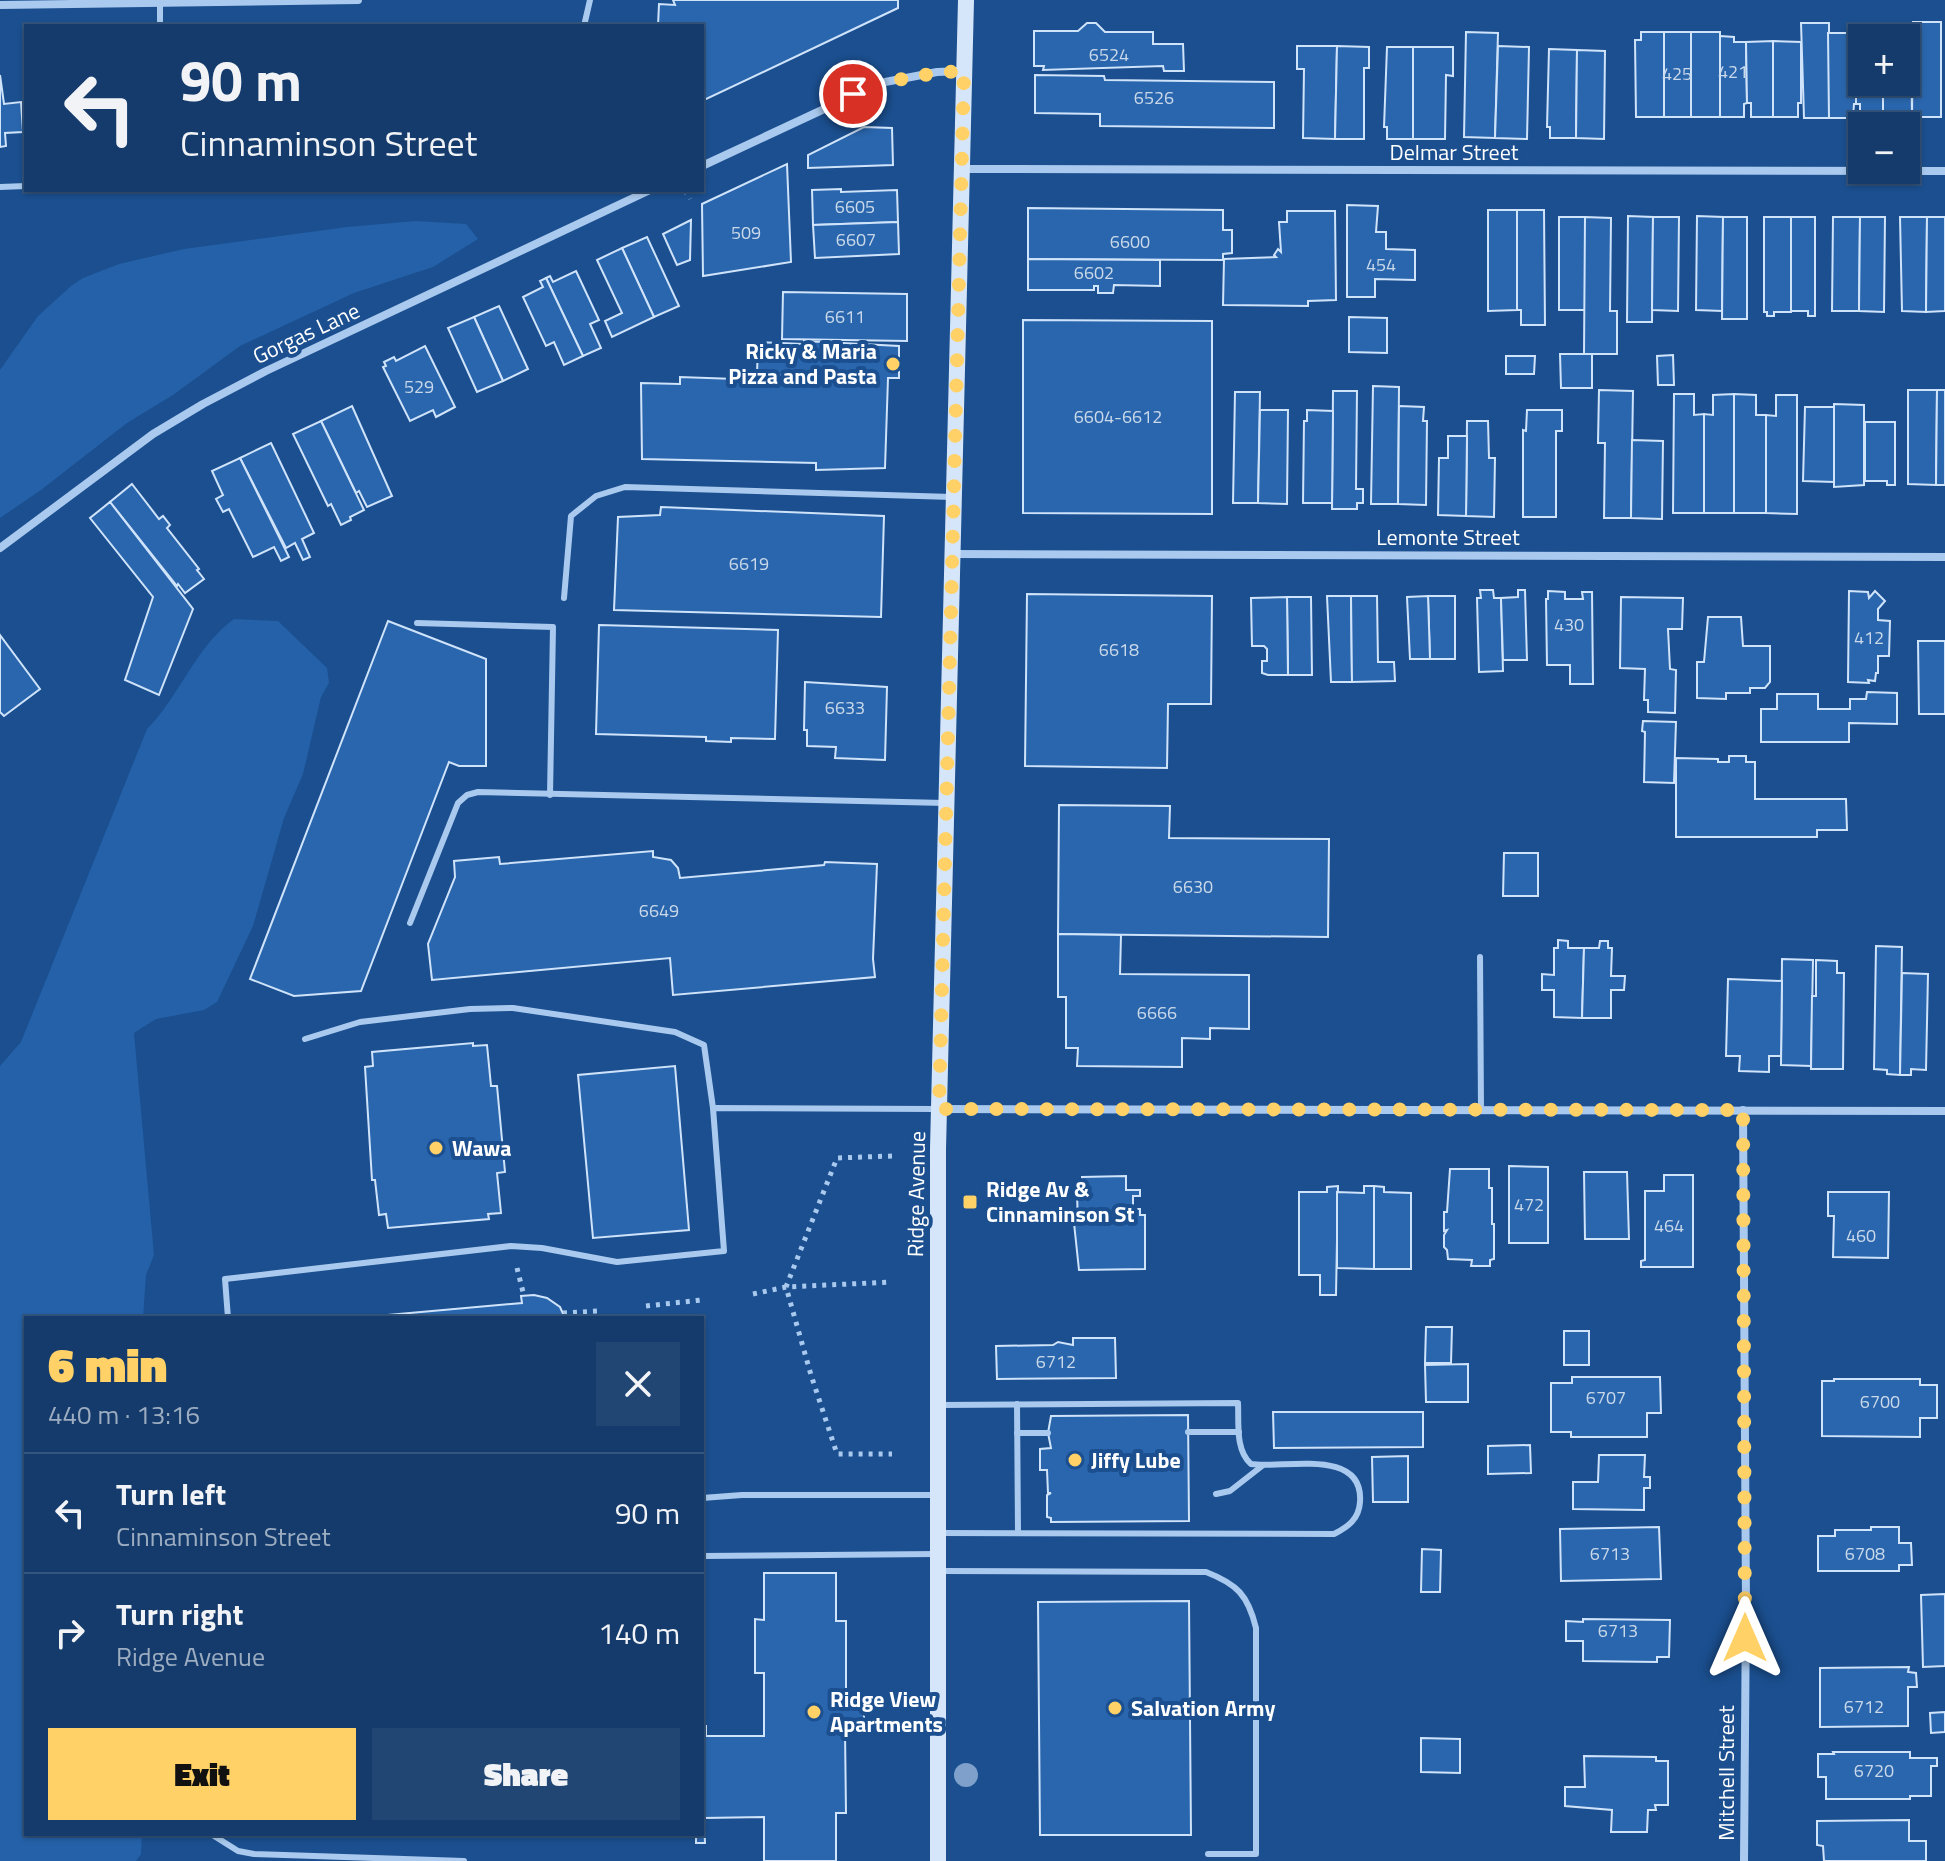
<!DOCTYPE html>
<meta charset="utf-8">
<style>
body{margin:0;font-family:"Titillium Web",sans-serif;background:#214673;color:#f1f3f6;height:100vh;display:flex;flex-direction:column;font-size:30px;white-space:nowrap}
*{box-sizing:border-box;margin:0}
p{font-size:26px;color:#9dadc1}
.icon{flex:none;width:44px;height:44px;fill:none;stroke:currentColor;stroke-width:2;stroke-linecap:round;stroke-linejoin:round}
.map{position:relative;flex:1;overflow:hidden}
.drawer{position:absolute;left:24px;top:1316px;width:680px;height:520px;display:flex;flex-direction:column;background:#143b6b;border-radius:0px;box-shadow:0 2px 6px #0004,0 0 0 2px #33557e}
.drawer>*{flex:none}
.guide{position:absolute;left:24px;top:24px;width:680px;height:168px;border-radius:0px;box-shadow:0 2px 6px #0004,0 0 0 2px #33557e;background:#143b6b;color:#f1f3f6;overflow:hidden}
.buttons{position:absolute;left:1848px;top:24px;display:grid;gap:16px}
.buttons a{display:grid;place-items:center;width:72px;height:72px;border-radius:0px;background:#143b6b;box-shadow:0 2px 6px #0004,0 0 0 2px #33557e;font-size:40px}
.pin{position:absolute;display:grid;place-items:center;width:68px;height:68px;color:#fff;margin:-34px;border:4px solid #fff;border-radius:50%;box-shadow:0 2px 8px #0007}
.me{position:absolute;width:88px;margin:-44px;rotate:0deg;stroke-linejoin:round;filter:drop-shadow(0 0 6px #0008)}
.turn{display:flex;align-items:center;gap:28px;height:168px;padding:0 24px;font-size:36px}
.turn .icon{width:104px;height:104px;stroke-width:2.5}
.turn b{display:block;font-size:56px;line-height:68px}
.round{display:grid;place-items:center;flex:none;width:84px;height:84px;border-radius:0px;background:#214673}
.head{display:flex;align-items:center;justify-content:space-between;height:136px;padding:0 24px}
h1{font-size:48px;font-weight:800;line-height:60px;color:#ffd166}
.primary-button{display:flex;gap:16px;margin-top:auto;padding:16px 24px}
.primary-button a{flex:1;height:92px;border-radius:0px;background:#ffd166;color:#111;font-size:32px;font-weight:800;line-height:92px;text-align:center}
.primary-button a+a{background:#214673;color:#f1f3f6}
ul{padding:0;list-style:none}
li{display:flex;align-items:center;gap:24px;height:120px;padding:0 24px;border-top:2px solid #33557e}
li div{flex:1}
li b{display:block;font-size:30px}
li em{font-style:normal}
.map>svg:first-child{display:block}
.green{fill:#2461a8}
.building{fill:#2a66ad;stroke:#cfe3fa;stroke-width:2}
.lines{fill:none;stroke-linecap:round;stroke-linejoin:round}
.path{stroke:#a9c9ee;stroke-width:5;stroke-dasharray:4 6;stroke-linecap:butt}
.service{stroke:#a9c9ee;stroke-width:6}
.minor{stroke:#a9c9ee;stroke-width:8}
.secondary{stroke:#d6e6fa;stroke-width:16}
.tree{fill:#7ea0ca}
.route{stroke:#ffd166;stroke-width:14;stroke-dasharray:0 25.2}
.poi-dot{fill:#ffd166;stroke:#1b4f8f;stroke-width:3}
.labels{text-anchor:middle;stroke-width:8;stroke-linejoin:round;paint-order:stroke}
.number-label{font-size:18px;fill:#cad9ea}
.street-label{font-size:22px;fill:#fff;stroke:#1b4f8f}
.poi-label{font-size:22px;font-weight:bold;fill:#fff;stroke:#1b4f8f;text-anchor:start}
</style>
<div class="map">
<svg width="1945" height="1861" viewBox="0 0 1945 1861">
<rect width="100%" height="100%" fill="#1b4f8f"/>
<g class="green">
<path d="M416,221L466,224L478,239L433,267L354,293L240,346L173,395L127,423L41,490L0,518V370L38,316L71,286L83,278L119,264L184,249L347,227Z"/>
<path d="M234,619L278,621L327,668L329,683L321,697L303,774L284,818L253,926L217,1002L204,1010L156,1019L134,1033L154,1255L146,1275L143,1318H26V1834H142L141,1854L136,1861H0V1066L21,1042L147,729C180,696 195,647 234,619Z"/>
</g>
<g class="building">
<path d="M673,0H898V8L702,101V26H658L659,4L675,5Z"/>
<path d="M1913,22H1941V117H1912Z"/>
<path d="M1087,23H1096L1105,32H1153V44H1183L1184,71H1164L1163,66L1043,70L1044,66H1034V31H1078Z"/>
<path d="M1801,23H1829V118H1804Z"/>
<path d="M1466,32L1498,33L1495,138L1464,137Z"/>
<path d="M1641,32H1664V117H1636L1635,40H1641Z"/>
<rect x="1664" y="32" width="27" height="85"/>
<rect x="1691" y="32" width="29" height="85"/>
<path d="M1828,33H1856V104H1854L1853,118H1829Z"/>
<path d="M1859,34H1883V38H1862V82H1883V117H1860V104H1856V41H1859Z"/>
<path d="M1885,34H1911L1912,117H1883V82H1906V38H1885Z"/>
<path d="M1720,36L1734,37V42H1746L1747,103L1744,104V117H1720Z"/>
<path d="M1773,41L1801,42V103H1798V117H1773Z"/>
<path d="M1773,41V117H1751V103H1747L1746,42Z"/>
<path d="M1297,46H1337L1335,139L1303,138L1304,69H1297Z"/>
<path d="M1337,46L1369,47V68H1364V139H1335Z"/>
<path d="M1498,46L1529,47L1527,139L1495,138Z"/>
<path d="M1387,47H1413V139H1387V127H1384Z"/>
<path d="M1413,47H1453V76L1446,75L1445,139H1413Z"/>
<path d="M1549,49L1577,50L1576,138H1550V127H1547Z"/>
<path d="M1577,50L1605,51L1604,139L1576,138Z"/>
<path d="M0,75L4,104L21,102L23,132L5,133L6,146L0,147Z"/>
<path d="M1035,75L1104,76L1105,80L1274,82V128L1100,126V114L1035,113Z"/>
<path d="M864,127L892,128L893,165L808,168V155Z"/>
<path d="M787,164L791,262L703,276L702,204Z"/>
<path d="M841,189V192L897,190L898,222L813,225L812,190Z"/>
<path d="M1347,205L1378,206L1376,232H1386V249L1415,250V280L1375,279V297H1347Z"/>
<path d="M1028,208L1223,210V230H1232V253L1223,254V260L1028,259Z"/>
<path d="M1488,210H1517V310L1488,311Z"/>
<path d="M1517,210H1544L1545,325H1521V310H1517Z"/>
<path d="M1287,211H1335L1336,300L1308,301V306L1223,305L1224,259L1276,257L1274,255L1278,249L1281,252L1279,222H1287Z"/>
<path d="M1628,216L1653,217L1652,322H1627Z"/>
<path d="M1697,216L1723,217L1722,311L1696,310Z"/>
<rect x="1559" y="217" width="26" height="93"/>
<path d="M1585,217L1611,218L1610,311H1617V354H1584Z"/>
<path d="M1653,217H1679L1678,311L1652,310Z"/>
<path d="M1723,217H1747V319H1722Z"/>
<path d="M1764,217H1791V312H1774V316H1767V312H1764Z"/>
<path d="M1791,217H1815V316H1808V311H1791Z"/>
<path d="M1833,217H1860L1859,311H1832Z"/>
<path d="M1860,217H1885L1884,312L1859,311Z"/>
<path d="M1900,217H1927L1926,312L1902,311Z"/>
<path d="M1927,217H1945V311L1926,312Z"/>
<path d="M691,220L690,260L677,265L663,234Z"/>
<path d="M898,222L899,254L815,258L813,225Z"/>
<path d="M647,237L679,306L654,317L622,248Z"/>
<path d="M622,248L654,317L612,337L605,321L622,313L597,260Z"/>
<path d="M1028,259L1160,260V286L1114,285L1113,293H1098V286H1094V290H1028Z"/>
<path d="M576,271L599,320L590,324L601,348L583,356L546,278L550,276L553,282Z"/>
<path d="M546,278L583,356L564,365L554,342L546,346L523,297L543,287L540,281Z"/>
<path d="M783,292L907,294V341L782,339Z"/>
<path d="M499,306L528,369L503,381L474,317Z"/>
<path d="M474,317L503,381L477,392L448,328Z"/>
<path d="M1349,317L1387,318V353L1349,352Z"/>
<path d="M1023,320L1212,321V514L1023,513Z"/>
<path d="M804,341L899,346V378H888L885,468L816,470V463L642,459L641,383L680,384V377L788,381V375L757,374L758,342L804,344Z"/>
<path d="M425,346L455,407L436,417L433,410L410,421L383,367L386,366L384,362L394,357L396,361Z"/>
<path d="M1560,354H1592V388H1561Z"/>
<path d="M1673,355L1674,385H1658L1657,356Z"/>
<path d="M1506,356H1535L1534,374H1506Z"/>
<path d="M1373,386L1399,387L1398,504H1371Z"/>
<path d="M1599,390L1633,391L1631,518H1604L1605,443H1598Z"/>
<path d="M1908,390H1937L1936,485L1908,484Z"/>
<path d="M1937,390H1945V485H1936Z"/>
<path d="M1333,391H1357L1356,489H1363V503H1357V509H1332Z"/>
<path d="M1235,392H1260L1258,503H1233Z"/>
<path d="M1674,394H1694V415L1704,414V513H1673Z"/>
<path d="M1734,394L1756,395V415H1766V513H1734Z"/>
<path d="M1734,394V513H1704V414L1713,415V395Z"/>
<path d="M1776,395H1797V514L1766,513V415L1776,416Z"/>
<path d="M1834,404L1864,405V485L1834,487Z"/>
<path d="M352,406L392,496L367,507L359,491L356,493L321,421Z"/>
<path d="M1399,406L1424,407L1423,421H1427L1426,505L1398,504Z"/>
<path d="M1805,407H1834V482L1803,481Z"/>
<path d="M1260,410H1288L1287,504L1258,503Z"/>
<path d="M1307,410L1333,411L1332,503H1303L1304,421H1307Z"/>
<path d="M1527,410H1562V431H1556V517H1523V430L1526,431Z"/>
<path d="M321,421L364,510L350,517L351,520L341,525L331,504L328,506L293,434Z"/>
<path d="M1467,421H1488L1489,458H1495L1494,517L1466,516Z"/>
<path d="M1865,422H1895V485H1887V481H1865Z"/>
<path d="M1448,436H1467L1466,516L1438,515L1439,458H1448Z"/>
<path d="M1632,440L1663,441L1662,519L1631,518Z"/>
<path d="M271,443L314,533L302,539L310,557L303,560L295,543L286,548L240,458Z"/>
<path d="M240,458L289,557L281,561L274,547L253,557L229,509L223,512L216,499L223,495L212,471Z"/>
<path d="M132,484L159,519L163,516L170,525L167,528L199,569L197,570L204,579L185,593L178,584L177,586L110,502Z"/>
<path d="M110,502L193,609L159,695L125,680L153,597L90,518Z"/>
<path d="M661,507L884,516L881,617L614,610L618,517L660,515Z"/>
<path d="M1480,590H1493L1494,598H1501L1503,671L1479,672L1477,598H1481Z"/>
<path d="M1518,590H1525L1527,660H1503L1501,598L1518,597Z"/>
<path d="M1548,591L1565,592V599H1583L1582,592H1592L1593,684H1570V665H1547L1546,599H1548Z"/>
<path d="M1849,591L1868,592L1869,598L1875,591L1885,601L1878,609V620L1890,621L1889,656H1878V673H1876L1875,681L1868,680L1869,683L1848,682Z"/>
<path d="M1027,594L1212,596L1211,704H1168L1167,768L1025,766Z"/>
<path d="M1327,596H1351L1352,682H1331Z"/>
<path d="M1351,596H1377L1378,662H1394L1395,681L1352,682Z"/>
<path d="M1428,596H1455V659H1430Z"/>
<path d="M1428,596L1430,659H1410L1407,597Z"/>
<path d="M1287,597H1311L1312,675H1288Z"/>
<path d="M1287,597L1288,675H1268L1262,673V661H1267V649L1264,646H1252L1251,598Z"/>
<path d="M1621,597L1683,598L1682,629H1668L1670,669L1676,670L1675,713L1648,712V700H1644L1645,669L1620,668Z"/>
<path d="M1708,617H1741L1743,646H1770V682L1765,688H1750V693H1726V699L1697,698V662H1704Z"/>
<path d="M388,621L486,659V766H459L449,762L361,991L294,996L250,979Z"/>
<path d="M599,625L778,630L775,739L731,738V742L706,741V737L596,734Z"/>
<path d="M0,635L40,689L4,716L0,712Z"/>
<path d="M1918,641H1945V714H1919Z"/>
<path d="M805,682L887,687L885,760L835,758L836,747L807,746V730H804Z"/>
<path d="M1867,692L1897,693V724L1849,723V742H1761V709H1777V694H1818V709H1850V699H1866Z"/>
<path d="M1643,721L1676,722L1674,783L1644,782L1645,732L1642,731Z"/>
<path d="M1729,756H1746V762H1755V799H1846L1847,830H1817V837H1676V758L1718,759V762H1729Z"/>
<path d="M1059,805L1170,806L1169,838L1329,839L1328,937L1058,934Z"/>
<path d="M653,851V857L671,860L678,868L680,878L824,865L825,862L877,864L873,959L875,977L673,995L670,958L432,980L428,944L455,877L454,861L499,857L500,864Z"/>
<path d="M1504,853H1538V896H1503Z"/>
<path d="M1058,934L1121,935L1120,974L1249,975V1029L1210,1028V1039L1182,1038V1067L1077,1066L1078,1048H1066V997H1058Z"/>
<path d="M1558,940L1568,941V948H1584L1582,1018L1554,1017V990H1542V974L1554,975V948H1558Z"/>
<path d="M1600,941H1608V948H1612L1611,976H1625L1624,990H1611V1018H1582L1584,948H1599Z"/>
<path d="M1876,946L1902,947L1900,1075L1887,1074V1070L1874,1069Z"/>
<path d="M1782,959L1813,960L1811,1066L1781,1065Z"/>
<path d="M1816,960L1837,961V973H1844L1843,1069H1811L1812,996H1816Z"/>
<path d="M1902,973L1928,974L1926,1070L1911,1069V1075H1900Z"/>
<path d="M1728,979L1782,981L1781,1056H1769V1072L1739,1071L1740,1056H1726Z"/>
<path d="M473,1043V1046L487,1045L491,1086H497L505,1172L497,1173L501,1213L488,1214L489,1219L388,1228L386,1214L379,1215L375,1180H372L365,1067L373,1066L372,1052Z"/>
<path d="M675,1066L689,1230L593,1238L578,1075Z"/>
<path d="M1509,1166L1548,1167V1243H1509Z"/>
<path d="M1450,1169H1489V1188H1492V1224H1494V1259L1490,1260V1266H1471L1472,1260L1448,1259L1447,1250L1444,1247V1235L1447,1230L1444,1231V1212H1447Z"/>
<path d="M1584,1172H1627L1629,1239H1585Z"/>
<path d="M1664,1175H1693V1267H1641V1261L1645,1260V1191H1664Z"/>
<path d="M1126,1176V1190H1140V1196H1133V1209H1140V1215H1145V1269L1079,1270L1074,1223H1078L1077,1194H1082V1177Z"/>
<path d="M1338,1186L1336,1295H1320V1275H1299V1192H1327V1187Z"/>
<path d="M1364,1186H1374V1269L1337,1268V1192L1364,1193Z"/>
<path d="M1374,1186L1384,1187V1192L1411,1193V1269H1374Z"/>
<path d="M1828,1192H1889L1888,1258L1833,1257L1834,1216H1828Z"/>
<path d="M534,1295L547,1298L560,1307L565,1318H354L522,1303L521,1296Z"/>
<path d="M1426,1327H1452L1451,1363H1425Z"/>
<rect x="1564" y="1331" width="25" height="34"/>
<path d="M1073,1338H1115L1116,1378L997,1379L996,1346L1053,1345L1058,1342L1073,1345Z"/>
<path d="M1468,1364V1402H1426L1425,1365Z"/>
<path d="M1572,1377H1660L1661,1413H1647V1437H1571V1432H1551V1383H1572Z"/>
<path d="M1834,1379H1920V1385H1937V1418H1920V1437L1822,1436V1381H1834Z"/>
<path d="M1273,1412H1423V1447L1274,1448Z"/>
<path d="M1188,1415L1189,1521L1051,1522V1518L1047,1517V1495L1051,1493H1048L1047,1470H1040V1449L1051,1448L1048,1433L1051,1416Z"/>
<path d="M1530,1445L1531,1473L1488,1474V1446Z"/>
<path d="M1599,1455H1645L1644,1477H1650V1488H1644V1510L1573,1509V1482H1598Z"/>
<path d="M1408,1456V1502H1373L1372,1457Z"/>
<path d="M1659,1527L1661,1579L1561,1581L1560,1529Z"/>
<path d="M1871,1527H1899V1543H1911L1912,1565H1899V1571H1818V1536H1835V1530H1871Z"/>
<path d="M1422,1549L1441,1550L1440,1592H1421Z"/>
<path d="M764,1573H836V1621H846V1699H864V1730H845L846,1813H836V1861H764V1817L704,1818L705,1843H696V1838L702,1834V1726H706V1736H764V1673H755V1619L764,1620Z"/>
<path d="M1945,1594V1666L1923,1667L1921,1595Z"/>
<path d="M1189,1601L1191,1835H1040L1038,1602Z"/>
<path d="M1583,1619L1670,1620L1669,1657H1657V1662L1583,1661V1641H1566V1621L1583,1622Z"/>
<path d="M1909,1667L1908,1672L1916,1673L1917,1687H1908V1726L1820,1727V1668Z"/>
<path d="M1945,1712V1732L1931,1733L1930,1713Z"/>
<path d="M1421,1738L1460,1739V1773L1421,1772Z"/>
<path d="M1833,1752H1910V1758H1937V1766H1931V1796H1910V1799H1826V1777H1818V1754H1834Z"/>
<path d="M1584,1756L1656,1757V1761H1668V1805H1655L1656,1810H1648L1647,1832H1611L1612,1810L1565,1806V1787H1585Z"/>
<path d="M1909,1820V1841H1926V1861H1824L1823,1846L1817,1845V1821Z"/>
</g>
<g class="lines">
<g class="path">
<path d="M685,190L690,199"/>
<path d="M892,1156L837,1158L786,1287L811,1375L837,1454H892"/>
<path d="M517,1268L524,1296"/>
<path d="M753,1294L786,1287L891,1282"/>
<path d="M646,1306L701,1300"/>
<path d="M563,1313L599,1311"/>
</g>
<g class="service">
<path d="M160,26V3"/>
<path d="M584,26L590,0"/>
<path d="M0,187L26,186"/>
<path d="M564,598L571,516L596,496L625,487L952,497"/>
<path d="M417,623L553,627L550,795"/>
<path d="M410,923L458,803L467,795L478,792L945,803"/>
<path d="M1480,957L1481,1110"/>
<path d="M305,1039L360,1022L470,1009L513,1008L675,1032L704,1045L713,1108"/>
<path d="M228,1318L225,1279L511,1246L542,1248L617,1262L724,1251L713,1108L936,1109"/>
<path d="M1017,1404L1018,1531"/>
<path d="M940,1405L1238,1403C1239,1423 1235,1450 1251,1464C1283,1469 1364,1447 1360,1502C1359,1519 1348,1527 1334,1534L940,1533"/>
<path d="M1188,1432H1239"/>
<path d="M1017,1433H1048"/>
<path d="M1216,1494L1230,1491L1262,1466"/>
<path d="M702,1498L742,1495H937"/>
<path d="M702,1556L937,1554"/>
<path d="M941,1571L1206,1572C1237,1584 1248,1595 1256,1628V1854H1208"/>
<path d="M211,1834L238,1851L254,1854L464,1861"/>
</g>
<g class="minor">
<path d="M0,5L358,0"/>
<path d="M702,166L880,83L937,72L964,71"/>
<path d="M962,169L1945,171"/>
<path d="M0,548L153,434L203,404L266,371L650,190"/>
<path d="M952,554L1945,557"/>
<path d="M939,1109L1945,1111"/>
<path d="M1743,1110L1746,1606L1744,1861"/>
</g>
<path class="secondary" d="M938,1861V1149L966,0"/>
</g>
<circle class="tree" cx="966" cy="1775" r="12"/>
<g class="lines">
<path class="route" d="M853,94C889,80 925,73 964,71L939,1109L1743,1110L1745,1638"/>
</g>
<g class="poi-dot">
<circle cx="893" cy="364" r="8"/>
<circle cx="436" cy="1148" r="8"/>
<rect x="962" y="1194" width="16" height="16" rx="4"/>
<circle cx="1075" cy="1460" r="8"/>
<circle cx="1115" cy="1708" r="8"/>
<circle cx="814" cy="1712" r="8"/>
</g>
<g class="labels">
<g class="number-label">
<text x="1109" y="61">6524</text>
<text x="1733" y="78">421</text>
<text x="1677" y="80">425</text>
<text x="1154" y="104">6526</text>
<text x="855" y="213">6605</text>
<text x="746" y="239">509</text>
<text x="856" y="246">6607</text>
<text x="1130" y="248">6600</text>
<text x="1381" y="271">454</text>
<text x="1094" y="279">6602</text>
<text x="845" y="323">6611</text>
<text x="419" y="393">529</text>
<text x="1118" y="423">6604-6612</text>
<text x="749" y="570">6619</text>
<text x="1569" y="631">430</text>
<text x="1869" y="644">412</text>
<text x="1119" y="656">6618</text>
<text x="845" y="714">6633</text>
<text x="1193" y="893">6630</text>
<text x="659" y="917">6649</text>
<text x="1157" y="1019">6666</text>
<text x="1529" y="1211">472</text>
<text x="1669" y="1232">464</text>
<text x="1861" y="1242">460</text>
<text x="1056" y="1368">6712</text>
<text x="1606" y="1404">6707</text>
<text x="1880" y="1408">6700</text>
<text x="1610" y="1560">6713</text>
<text x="1865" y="1560">6708</text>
<text x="1618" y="1637">6713</text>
<text x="1864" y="1713">6712</text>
<text x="1874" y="1777">6720</text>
</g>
<g class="street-label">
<text x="1454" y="160">Delmar Street</text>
<text transform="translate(306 333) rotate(-25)" y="8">Gorgas Lane</text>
<text x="1448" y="545">Lemonte Street</text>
<text transform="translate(916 1194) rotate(-89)" y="8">Ridge Avenue</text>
<text transform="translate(1726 1773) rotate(-90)" y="8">Mitchell Street</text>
</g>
<g class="poi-label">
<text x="877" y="359" text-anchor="end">Ricky &amp; Maria<tspan x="877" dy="25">Pizza and Pasta</tspan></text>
<text x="452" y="1156">Wawa</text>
<text x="986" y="1197">Ridge Av &amp;<tspan x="986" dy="25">Cinnaminson St</tspan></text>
<text x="1091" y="1468">Jiffy Lube</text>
<text x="830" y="1707">Ridge View<tspan x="830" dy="25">Apartments</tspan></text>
<text x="1131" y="1716">Salvation Army</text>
</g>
</g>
</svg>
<div class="buttons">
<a>+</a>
<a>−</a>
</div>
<div class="pin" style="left:853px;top:94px;background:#d93025"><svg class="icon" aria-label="arrive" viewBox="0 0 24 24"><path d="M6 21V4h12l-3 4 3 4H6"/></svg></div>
<svg class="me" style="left:1745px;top:1638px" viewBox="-20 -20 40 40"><path d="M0-17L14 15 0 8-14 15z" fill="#ffd166" stroke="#fff" stroke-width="4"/></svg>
<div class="guide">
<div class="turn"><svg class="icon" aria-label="left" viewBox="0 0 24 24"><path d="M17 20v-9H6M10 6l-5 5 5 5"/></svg><div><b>90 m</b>Cinnaminson Street</div></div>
</div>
<section class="drawer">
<div class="head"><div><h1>6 min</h1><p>440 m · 13:16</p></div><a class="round"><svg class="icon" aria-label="close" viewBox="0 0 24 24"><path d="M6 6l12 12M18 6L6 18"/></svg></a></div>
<ul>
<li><svg class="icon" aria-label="left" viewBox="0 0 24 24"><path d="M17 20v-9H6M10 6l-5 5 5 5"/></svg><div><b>Turn left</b><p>Cinnaminson Street</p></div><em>90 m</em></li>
<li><svg class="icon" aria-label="right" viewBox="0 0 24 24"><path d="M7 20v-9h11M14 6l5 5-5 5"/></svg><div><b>Turn right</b><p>Ridge Avenue</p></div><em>140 m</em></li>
</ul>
<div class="primary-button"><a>Exit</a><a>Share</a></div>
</section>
</div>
